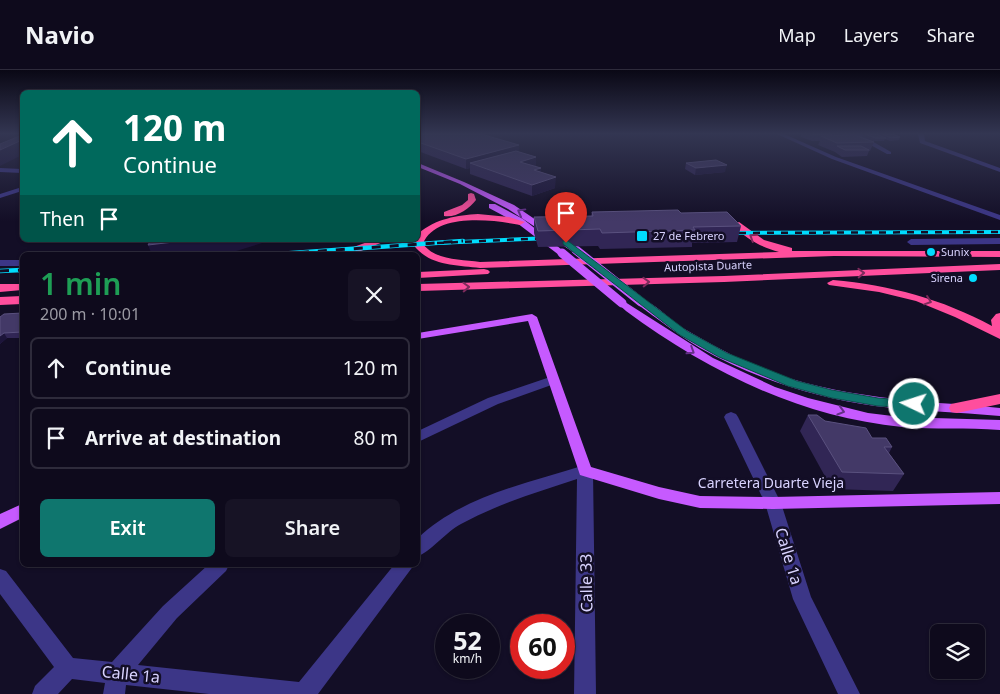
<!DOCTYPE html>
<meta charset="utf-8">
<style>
body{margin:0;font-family:"Noto Sans",sans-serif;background:#171325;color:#f1f3f6;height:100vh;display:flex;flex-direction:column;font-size:19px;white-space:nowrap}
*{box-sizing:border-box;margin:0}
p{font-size:16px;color:#9b9aa3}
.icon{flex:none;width:28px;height:28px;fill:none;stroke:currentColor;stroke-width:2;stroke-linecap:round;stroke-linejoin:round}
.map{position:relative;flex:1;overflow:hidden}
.side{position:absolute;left:20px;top:182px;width:400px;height:315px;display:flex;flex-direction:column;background:#0e0a1c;border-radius:8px;box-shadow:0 1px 4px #0004,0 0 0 1px #2e2b3b}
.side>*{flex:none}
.top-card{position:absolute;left:20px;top:20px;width:400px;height:152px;border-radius:8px;box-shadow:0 1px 4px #0004,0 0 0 1px #2e2b3b;background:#00695c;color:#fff;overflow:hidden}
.buttons{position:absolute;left:930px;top:554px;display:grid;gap:10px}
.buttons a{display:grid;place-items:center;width:55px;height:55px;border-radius:8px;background:#0e0a1c;box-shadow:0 1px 4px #0004,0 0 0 1px #2e2b3b;font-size:25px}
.speed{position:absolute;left:435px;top:544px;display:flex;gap:10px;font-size:25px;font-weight:700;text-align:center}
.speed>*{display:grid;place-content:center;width:65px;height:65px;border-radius:50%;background:#0e0a1c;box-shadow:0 1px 4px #0004,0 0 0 1px #2e2b3b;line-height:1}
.speed small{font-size:12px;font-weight:400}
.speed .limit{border:8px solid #d22;background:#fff;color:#111}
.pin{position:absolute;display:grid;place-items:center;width:42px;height:42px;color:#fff;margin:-51px -21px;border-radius:50% 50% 50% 0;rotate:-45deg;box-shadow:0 0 5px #0007}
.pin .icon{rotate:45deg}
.me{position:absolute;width:55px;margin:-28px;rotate:274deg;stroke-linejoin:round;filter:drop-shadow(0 0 4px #0008)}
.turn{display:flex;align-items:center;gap:18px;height:105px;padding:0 20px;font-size:22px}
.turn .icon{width:65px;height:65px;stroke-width:2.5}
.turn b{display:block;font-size:35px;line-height:42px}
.then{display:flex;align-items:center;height:48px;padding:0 20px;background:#0003;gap:10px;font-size:19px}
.round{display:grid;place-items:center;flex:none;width:52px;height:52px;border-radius:8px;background:#171325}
.summary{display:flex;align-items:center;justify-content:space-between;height:85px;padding:0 20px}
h1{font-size:30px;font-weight:600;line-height:38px;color:#1e9e55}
.action{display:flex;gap:10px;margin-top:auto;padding:10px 20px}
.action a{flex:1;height:58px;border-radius:8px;background:#0f766e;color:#fff;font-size:20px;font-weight:600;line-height:58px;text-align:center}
.action a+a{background:#171325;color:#f1f3f6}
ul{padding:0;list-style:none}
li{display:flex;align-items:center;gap:15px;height:62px;margin:0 10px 8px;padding:0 10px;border:2px solid #2e2b3b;border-radius:8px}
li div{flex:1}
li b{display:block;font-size:19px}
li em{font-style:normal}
header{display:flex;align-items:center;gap:30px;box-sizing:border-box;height:70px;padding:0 25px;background:#0e0a1c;border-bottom:1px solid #2e2b3b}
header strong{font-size:24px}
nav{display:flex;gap:28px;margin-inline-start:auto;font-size:18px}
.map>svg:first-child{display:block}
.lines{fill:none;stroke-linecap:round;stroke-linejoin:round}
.minor{fill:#3c3687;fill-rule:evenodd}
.major{fill:#c65aff;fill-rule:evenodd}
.highway{fill:#ff4e9d;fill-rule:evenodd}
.rail-far1-casing{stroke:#00dcfe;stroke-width:4}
.rail-casing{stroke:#00dcfe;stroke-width:4.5}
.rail-far1{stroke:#130e26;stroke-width:2.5;stroke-dasharray:7;stroke-linecap:butt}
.rail{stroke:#130e26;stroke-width:3;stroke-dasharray:9;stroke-linecap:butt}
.major-bridge{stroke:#c65aff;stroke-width:9}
.wall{fill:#312655}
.shaded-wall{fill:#1d153a}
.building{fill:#433967;stroke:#5a517f}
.oneway{stroke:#643088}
.oneway2{stroke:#7d2b5c}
.route{fill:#0f766e;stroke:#0a4d48}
.poi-dot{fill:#00dcfe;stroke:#130e26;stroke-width:2}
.labels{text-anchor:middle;stroke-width:5;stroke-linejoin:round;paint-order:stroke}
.far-poi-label{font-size:11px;fill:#d9d3ff;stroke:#130e26;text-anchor:start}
.far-street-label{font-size:11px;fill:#d9d3ff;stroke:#130e26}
.street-label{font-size:14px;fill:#d9d3ff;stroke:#130e26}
.near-street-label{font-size:16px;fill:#d9d3ff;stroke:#130e26}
</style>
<header>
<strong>Navio</strong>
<nav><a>Map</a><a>Layers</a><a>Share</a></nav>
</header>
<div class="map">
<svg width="1000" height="624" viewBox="0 0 1000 624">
<rect width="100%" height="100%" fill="#130e26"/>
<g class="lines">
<g class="minor">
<path d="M777,64H784L836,87L1000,145V150L832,89Z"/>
<path d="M884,64L863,66L891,82V84H887L856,67L837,66L843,64Z"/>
<path d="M918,64H924L925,71L1000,98V102L920,73Z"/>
<path d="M0,98L22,99V103L0,102Z"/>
<path d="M22,117V121L0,128V124Z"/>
<path d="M1000,168V174L911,175L907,172L911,169Z"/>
<rect x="0" y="190" width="22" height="6"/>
<path d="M553,306L559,310L557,313L498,334L418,372V361L488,328Z"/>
<path d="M731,342L736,344L738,347L781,433L811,527L860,624H838L793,529L765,433L724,347L726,344Z"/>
<path d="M585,395L590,397L593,401L596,624H574L577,409C537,422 498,434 461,454C447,461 429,483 418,486V468C462,426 528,413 585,395Z"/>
<path d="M208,495H229L226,501L177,548L138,595L299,612L394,495H414L318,624H209L126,615L125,624H103L105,613L72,609L58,624H32L35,616L54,597L0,524V499L6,501L73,588L112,592L163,536Z"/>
</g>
<g class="major">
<path d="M418,93L464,112L514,135L580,180L573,182L508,139L460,114L418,97Z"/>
<path d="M489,134H495L523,149L566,183L559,185L517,153L489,138Z"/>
<path d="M641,229C655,233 669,249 681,257C703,270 725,282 748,293C830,329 913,330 1000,338V346C958,342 917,341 875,336C815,328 753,308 700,278C678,265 658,249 637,234L636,232Z"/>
<path d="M622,230L713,288L775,317L808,328L868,343L901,347L1000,350V360C967,357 934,360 902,357C800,347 707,301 626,241L617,233Z"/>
<path d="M532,244L537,247L591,397L659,417L700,426L773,427L1000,422V434L773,439L700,438L659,429L580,405L528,251L418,269V263Z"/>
<path d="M22,434V448L0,459V444Z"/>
</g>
<g class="highway">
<path d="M471,123L474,124L476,130C469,139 456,148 444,146V142L462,135L468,130V124Z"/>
<path d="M478,144L509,147L525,152L520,155C495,150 435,142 423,174C436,191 461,189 480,192L779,182C762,177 746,170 734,155L739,152L764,170L792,178V181H1000V187L834,186L480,198C456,195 428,196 413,174L415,170H418L419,163C435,149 458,145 478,144Z"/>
<path d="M373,170H388L351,185H336L337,183Z"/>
<path d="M1000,194V200L724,212L418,221V214L724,206Z"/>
<path d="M484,199L488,200L490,202L488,204L418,208V202Z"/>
<path d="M833,210C890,215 942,229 992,256L991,250L996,244L1000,243V269L955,247L916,231L879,222L829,215L827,213Z"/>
<path d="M0,214H22V220L0,222Z"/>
<path d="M22,226V234L0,235V227Z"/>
<path d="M1000,324V334L957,343L951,342L949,338L951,334Z"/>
</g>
<g class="rail-far1-casing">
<g id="rail-far1">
<path d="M725,163L1000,162"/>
<path d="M437,173L550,168"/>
</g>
</g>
<g class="rail-casing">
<g id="rail">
<path d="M264,185L463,171"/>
<path d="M0,201L22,200"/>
</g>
</g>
<use href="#rail-far1" class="rail-far1"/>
<use href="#rail" class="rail"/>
<g class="major-bridge">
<path d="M576,180L641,232"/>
<path d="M562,183L622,233"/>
</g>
</g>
<g class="wall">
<path d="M418,64L519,82L536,87V97L541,98L540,102L555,118L532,126L470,104V98L466,99L418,81Z"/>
<path d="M801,64H843L842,65L874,72L870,81H869L867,86L842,87L835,82L818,75L820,71H812L801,67Z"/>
<path d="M863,64H892L900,67L899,70L890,71L885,69L884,71H873L862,67Z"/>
<path d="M686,93L725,102L695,105L685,99Z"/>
<path d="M592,142L681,143L741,156L737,172L692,173V177L600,179L598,176L538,177L534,163V147L591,146Z"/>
<path d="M22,243V268H7L0,274V247Z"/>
<path d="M808,345L872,368L892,377L889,383L904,404L893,421L832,419L800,361Z"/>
</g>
<g class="shaded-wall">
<path d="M22,70V85L0,96V80Z"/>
<path d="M519,75V85L470,93V98L466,99V89Z"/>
<path d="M536,87V97L520,92Z"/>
<path d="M727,95L725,102L695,105L696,98Z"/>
<path d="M541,98L540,109L534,100Z"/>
<path d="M556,107L555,118L532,126V115Z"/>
<path d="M191,170H272L233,182L211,185H152L148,175Z"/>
<path d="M4,263L7,268L0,274V266Z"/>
</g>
<g class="building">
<path d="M418,64H481L519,75L466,89L418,72Z"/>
<path d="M812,64H832L814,65Z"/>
<path d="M865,64H876L886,68H875Z"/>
<path d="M882,64H892L900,67L891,68Z"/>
<path d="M22,65V70L0,80V74Z"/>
<path d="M854,65L874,72L837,73L821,66Z"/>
<path d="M837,76H861L869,80H845Z"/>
<path d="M516,81L536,87L520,92L541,98L534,100L556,107L532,115L470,93Z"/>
<path d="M716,90L727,95L696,98L686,93Z"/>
<path d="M678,140L681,143L727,142L741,156L693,157L695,160L602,163L600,159L538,161L534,147L593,146L592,142Z"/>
<path d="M151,170H191L148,175Z"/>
<path d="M22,243V248L20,250H22V262L4,263L0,266V247L4,244Z"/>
<path d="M808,345H817L825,351L866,358L872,368H886L892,377H884L904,404L842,402Z"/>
</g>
<defs><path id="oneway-chevron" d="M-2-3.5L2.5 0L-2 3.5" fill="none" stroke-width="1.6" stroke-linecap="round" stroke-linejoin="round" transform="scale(1.25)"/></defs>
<g class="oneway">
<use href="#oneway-chevron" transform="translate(521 142) rotate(-151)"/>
<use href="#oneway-chevron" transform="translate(691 281) rotate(33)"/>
<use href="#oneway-chevron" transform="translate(841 341) rotate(16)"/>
</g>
<g class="oneway2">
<use href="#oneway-chevron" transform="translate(753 167) rotate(-147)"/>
<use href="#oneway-chevron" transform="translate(861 203) rotate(-2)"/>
<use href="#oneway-chevron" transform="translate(646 212) rotate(-2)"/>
<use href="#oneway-chevron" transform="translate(466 217) rotate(-2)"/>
<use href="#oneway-chevron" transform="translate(928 231) rotate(19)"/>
</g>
<linearGradient id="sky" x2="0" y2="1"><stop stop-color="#0a0815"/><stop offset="0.42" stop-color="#333652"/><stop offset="1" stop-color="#333652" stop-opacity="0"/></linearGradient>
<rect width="1000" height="152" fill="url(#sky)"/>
<path class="route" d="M563,171H568L687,261L727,283L797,311L832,320L878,328L914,331L920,334L914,338L878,336L832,328L788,316L719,287L680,265L563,174Z"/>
<g class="poi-dot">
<rect x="636" y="160" width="12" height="12" rx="2.5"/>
<circle cx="931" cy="182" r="5"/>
<circle cx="973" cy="208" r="5"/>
</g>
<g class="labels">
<g class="far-poi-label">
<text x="653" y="170">27 de Febrero</text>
<text x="941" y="186">Sunix</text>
<text x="963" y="212" text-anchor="end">Sirena</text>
</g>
<g class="far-street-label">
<text transform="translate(708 196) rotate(-2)" y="4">Autopista Duarte</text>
</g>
<g class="street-label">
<text x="771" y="418">Carretera Duarte Vieja</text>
</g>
<g class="near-street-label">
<text transform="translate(789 486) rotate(73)" y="6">Calle 1a</text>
<text transform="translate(586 513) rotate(-91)" y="6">Calle 33</text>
<text transform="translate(131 604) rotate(6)" y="6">Calle 1a</text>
</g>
</g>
</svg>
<div class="buttons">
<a><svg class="icon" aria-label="layers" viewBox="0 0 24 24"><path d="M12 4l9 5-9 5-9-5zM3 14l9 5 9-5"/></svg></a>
</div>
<div class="speed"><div>52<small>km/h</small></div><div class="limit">60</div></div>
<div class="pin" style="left:566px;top:173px;background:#d93025"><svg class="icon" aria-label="arrive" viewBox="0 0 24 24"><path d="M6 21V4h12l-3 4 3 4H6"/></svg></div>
<svg class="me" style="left:914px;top:334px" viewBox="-20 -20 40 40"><circle r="17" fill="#0f766e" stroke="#fff" stroke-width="3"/><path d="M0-11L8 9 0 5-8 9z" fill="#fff"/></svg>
<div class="top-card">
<div class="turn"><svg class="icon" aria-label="ahead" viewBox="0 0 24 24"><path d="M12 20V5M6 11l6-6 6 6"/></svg><div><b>120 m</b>Continue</div></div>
<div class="then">Then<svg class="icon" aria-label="arrive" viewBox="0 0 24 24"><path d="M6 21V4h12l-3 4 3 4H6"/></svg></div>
</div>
<section class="side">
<div class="summary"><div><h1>1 min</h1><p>200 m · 10:01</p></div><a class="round"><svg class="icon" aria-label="close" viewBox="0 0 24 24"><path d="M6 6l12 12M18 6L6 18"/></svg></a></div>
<ul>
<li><svg class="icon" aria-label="ahead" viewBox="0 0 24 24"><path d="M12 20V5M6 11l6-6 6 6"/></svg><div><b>Continue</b></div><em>120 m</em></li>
<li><svg class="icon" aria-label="arrive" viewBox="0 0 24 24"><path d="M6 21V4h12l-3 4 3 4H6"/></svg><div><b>Arrive at destination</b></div><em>80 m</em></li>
</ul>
<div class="action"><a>Exit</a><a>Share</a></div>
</section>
</div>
